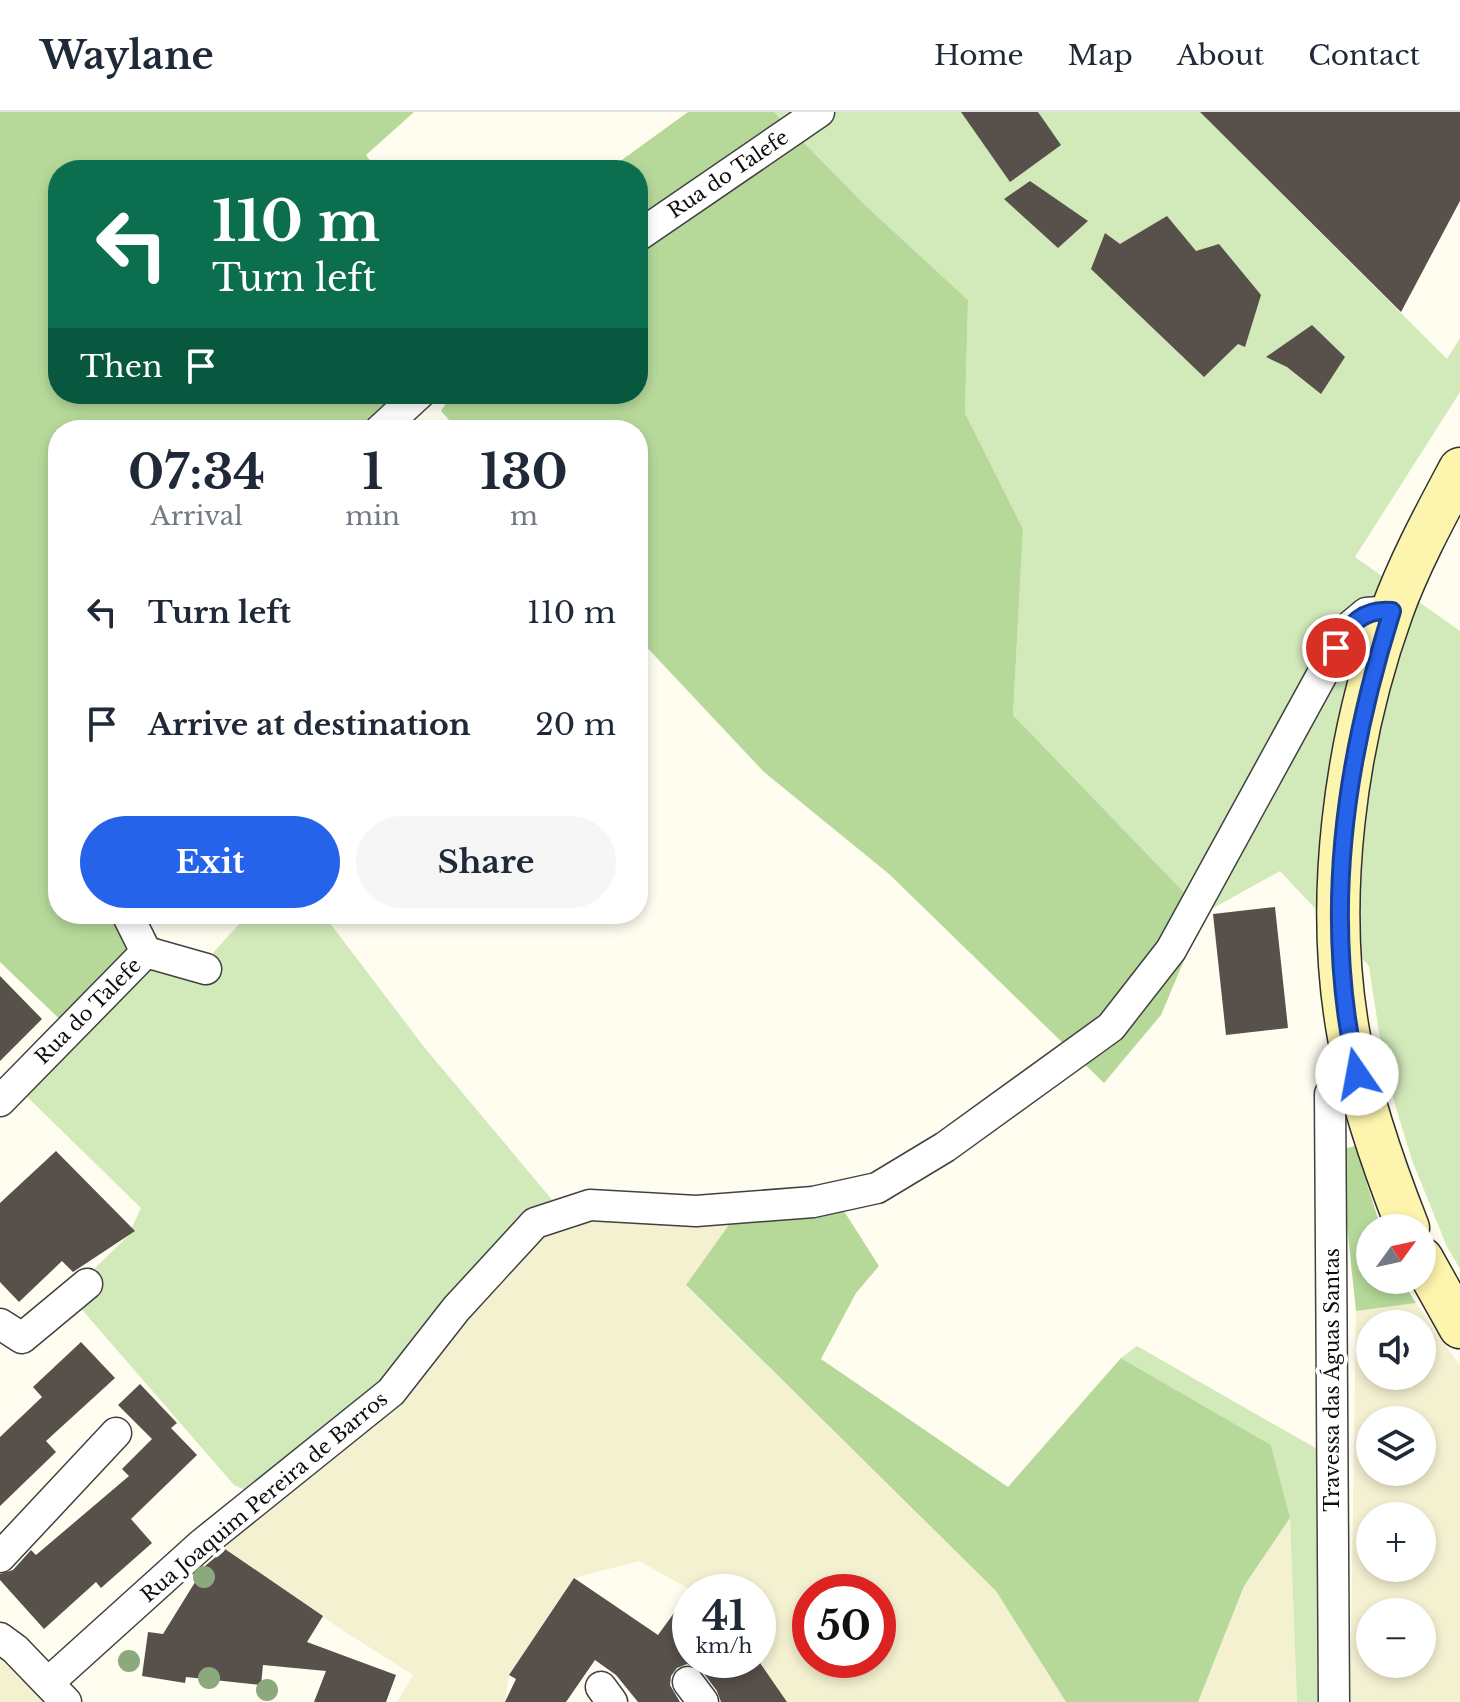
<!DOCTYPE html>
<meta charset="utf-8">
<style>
body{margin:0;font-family:"Libre Baskerville",serif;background:#f6f6f7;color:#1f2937;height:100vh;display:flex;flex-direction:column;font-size:30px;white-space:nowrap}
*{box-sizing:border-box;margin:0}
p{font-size:26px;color:#747a83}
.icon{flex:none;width:44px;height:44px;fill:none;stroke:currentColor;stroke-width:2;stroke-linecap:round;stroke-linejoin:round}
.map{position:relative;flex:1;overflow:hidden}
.side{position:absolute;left:48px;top:308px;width:600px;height:504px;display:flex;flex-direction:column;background:#fff;border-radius:32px;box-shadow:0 4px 12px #0003}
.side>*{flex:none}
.top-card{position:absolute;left:48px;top:48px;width:600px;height:244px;border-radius:32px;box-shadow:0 4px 12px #0003;background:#0b6e4f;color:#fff;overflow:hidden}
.needle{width:52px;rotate:57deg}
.fabs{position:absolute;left:1356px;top:1102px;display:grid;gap:16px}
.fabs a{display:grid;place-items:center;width:80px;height:80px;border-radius:50%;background:#fff;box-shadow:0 4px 12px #0003;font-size:40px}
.speed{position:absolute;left:672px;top:1462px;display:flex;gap:16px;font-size:40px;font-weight:700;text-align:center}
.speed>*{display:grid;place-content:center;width:104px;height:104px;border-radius:50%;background:#fff;box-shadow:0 4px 12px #0003;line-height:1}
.speed small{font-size:20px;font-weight:400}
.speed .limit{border:12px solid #d22;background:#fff;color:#111}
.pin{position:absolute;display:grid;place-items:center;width:68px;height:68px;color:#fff;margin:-34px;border:4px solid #fff;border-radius:50%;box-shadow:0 2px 8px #0007}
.me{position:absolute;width:88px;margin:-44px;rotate:348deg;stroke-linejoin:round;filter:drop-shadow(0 0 6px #0008)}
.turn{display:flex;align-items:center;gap:28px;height:168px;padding:0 32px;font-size:36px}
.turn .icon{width:104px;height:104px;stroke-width:2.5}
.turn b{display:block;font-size:56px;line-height:68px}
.then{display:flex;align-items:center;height:76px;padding:0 32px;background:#0003;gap:16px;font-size:30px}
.eta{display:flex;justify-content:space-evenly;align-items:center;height:136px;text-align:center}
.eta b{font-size:48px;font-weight:700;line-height:56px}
.action{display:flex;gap:16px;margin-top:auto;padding:16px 32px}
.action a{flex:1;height:92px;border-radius:48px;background:#2563eb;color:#fff;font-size:32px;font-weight:700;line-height:92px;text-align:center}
.action a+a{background:#f6f6f7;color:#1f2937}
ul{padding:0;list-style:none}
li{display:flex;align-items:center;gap:24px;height:112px;padding:0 32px}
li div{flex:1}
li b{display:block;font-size:30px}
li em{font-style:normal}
header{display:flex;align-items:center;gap:48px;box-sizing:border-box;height:112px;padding:0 40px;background:#fff;border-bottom:2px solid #e0e1e3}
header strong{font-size:38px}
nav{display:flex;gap:44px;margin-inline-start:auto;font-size:28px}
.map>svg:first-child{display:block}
.farmland{fill:#f4f1d1;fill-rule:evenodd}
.green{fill:#d2e9ba}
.forest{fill:#b6d99a}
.building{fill:#57504b}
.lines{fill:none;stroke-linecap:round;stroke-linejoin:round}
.minor-casing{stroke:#414141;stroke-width:33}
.secondary-casing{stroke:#303030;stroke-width:45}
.minor{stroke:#fff;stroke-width:30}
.secondary{stroke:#fdf4ad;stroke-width:42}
.tree{fill:#8ca97e}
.route-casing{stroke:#184099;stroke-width:20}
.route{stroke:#2563eb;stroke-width:14}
.labels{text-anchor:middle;stroke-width:8;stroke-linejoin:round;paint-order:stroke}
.street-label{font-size:20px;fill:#0e0e0e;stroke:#fff}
</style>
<header>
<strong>Waylane</strong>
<nav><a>Home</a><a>Map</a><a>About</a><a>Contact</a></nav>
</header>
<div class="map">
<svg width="1460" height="1590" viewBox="0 0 1460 1590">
<rect width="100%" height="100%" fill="#fffcf0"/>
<g class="farmland">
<path d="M741,1096L686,1174L996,1479L1066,1590H787L758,1547V1480H710L703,1469L691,1478L639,1449L574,1466L509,1563L505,1590H397L413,1563L339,1516L218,1432L535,1111ZM810,1480H878V1548H810Z"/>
<path d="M1416,1191L1460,1254V1590H1350L1356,1199ZM1370,1212H1422V1264H1370ZM1370,1308H1422V1360H1370ZM1370,1404H1422V1456H1370ZM1370,1500H1422V1552H1370Z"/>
<path d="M1290,1406L1297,1590H1198L1244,1474Z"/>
<path d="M0,1526L66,1590H0Z"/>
</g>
<g class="green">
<path d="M774,0H1200L1447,247L1460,226V280L1355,445L1460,519V1157L1447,1135L1412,1048L1385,960L1369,854L1280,759L1204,801L1013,603L1023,417L965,301L968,188L865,93Z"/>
<path d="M248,802H323L424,935L564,1102L456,1197L261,1386L234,1373L71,1185L89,1162L128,1124L141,1096L15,973L146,840L206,857L213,841Z"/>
<path d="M1137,1234L1333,1346L1334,1590H1297L1290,1406L1271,1333L1121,1246Z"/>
</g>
<g class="forest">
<path d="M0,0H414L366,43L377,58H58V282H419L380,318H58V802H127L146,840L70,917L0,850Z"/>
<path d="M688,0H774L865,93L968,188L965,301L1023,417L1013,603L1204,801L1161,903L1104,971L889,762L764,660L638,526V318H458L441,299L452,282H638V58H608Z"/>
<path d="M1355,1034L1381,1116H1370V1168H1401L1416,1191L1356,1199L1339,1038Z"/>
<path d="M835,1085L879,1154L856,1181L821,1247L1008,1375L1121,1246L1271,1333L1290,1406L1244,1474L1198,1590H1066L996,1479L686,1173L741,1096Z"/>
</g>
<g class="building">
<path d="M961,0H1038L1061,33L1010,70Z"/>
<path d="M1200,0H1460V89L1401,200Z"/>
<path d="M1030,69L1088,109L1058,136L1004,87Z"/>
<path d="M1167,104L1196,139L1219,132L1261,183L1245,235L1238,232L1204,265L1091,157L1105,121L1120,132Z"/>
<path d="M1312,213L1345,245L1321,282L1287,255L1266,245Z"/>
<path d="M1275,795L1288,916L1226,923L1213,802Z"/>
<path d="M0,864L42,907L0,949Z"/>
<path d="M56,1039L135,1119L73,1160L62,1149L19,1190L0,1170V1091Z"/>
<path d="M81,1230L115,1266L46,1329L56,1340L0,1394V1325L42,1285L33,1275Z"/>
<path d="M140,1272L177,1311L171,1316L197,1343L131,1407L152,1431L101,1476L96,1470L44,1517L0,1468V1462L13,1458L31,1438L36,1443L129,1364L122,1357L152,1327L118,1293Z"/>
<path d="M225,1437L323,1504L307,1530L396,1563L386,1590H314L326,1559L263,1553L261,1573L186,1565L185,1571L142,1564L148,1520L163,1522L205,1454Z"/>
<path d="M574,1466L658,1523L690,1479V1548H758L787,1590H721L717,1579L702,1559L687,1552L677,1556L671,1564L670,1573L680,1590H638L616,1563L595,1548L566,1590H505L516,1567L509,1563Z"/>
</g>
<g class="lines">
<g class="minor-casing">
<g id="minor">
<path d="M638,124L819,0"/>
<path d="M380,318L419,282"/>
<path d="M146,840L206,857"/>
<path d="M0,989L146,840L127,802"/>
<path d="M0,1212L22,1226L87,1172"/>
<path d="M0,1445L116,1321"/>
<path d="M0,1526L15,1537L66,1590"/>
<path d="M688,1570L703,1590"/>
<path d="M48,1571L202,1432L391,1280L456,1197L535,1111L590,1093L696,1099L813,1090L877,1076L945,1035L1111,915L1171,838L1347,517L1366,501L1392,499"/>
<path d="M601,1575L612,1590"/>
<path d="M1334,1590L1330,982L1336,971L1357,962"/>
</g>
</g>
<g class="secondary-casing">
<g id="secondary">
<path d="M1408,1116C1384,1055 1361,989 1349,925C1324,788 1345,629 1392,499C1410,450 1435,404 1460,357"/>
<path d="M1422,1147L1460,1215"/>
</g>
</g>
<use href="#minor" class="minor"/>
<use href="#secondary" class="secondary"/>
</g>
<g class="tree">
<circle cx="204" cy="1465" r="11"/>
<circle cx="129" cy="1549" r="11"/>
<circle cx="209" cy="1566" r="11"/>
<circle cx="267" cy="1578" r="11"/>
</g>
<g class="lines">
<g class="route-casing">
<path id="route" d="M1336,536C1350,512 1363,496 1392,499C1344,651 1322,804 1357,962"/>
</g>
<use href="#route" class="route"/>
</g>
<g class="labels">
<g class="street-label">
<text transform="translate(728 62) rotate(-34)" y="7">Rua do Talefe</text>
<text transform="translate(88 899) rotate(-45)" y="7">Rua do Talefe</text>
<text transform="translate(1332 1268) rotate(-90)" y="7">Travessa das Águas Santas</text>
<text transform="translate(264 1385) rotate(-40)" y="7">Rua Joaquim Pereira de Barros</text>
</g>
</g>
</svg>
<div class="fabs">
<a><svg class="needle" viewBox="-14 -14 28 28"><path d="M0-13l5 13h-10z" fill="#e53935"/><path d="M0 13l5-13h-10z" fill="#747a83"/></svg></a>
<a><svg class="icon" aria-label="sound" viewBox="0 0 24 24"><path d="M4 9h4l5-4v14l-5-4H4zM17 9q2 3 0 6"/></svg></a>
<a><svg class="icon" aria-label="layers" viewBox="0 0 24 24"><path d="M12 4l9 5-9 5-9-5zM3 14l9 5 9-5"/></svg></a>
<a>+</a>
<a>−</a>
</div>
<div class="speed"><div>41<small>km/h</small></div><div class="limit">50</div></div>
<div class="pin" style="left:1336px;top:536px;background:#d93025"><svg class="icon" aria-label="arrive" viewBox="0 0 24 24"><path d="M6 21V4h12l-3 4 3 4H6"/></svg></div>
<svg class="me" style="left:1357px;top:962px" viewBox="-20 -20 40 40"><circle r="19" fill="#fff"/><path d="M0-13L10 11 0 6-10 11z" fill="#2563eb"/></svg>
<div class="top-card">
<div class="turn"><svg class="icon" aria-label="left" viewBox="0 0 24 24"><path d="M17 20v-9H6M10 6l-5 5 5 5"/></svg><div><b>110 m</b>Turn left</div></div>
<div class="then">Then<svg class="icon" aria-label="arrive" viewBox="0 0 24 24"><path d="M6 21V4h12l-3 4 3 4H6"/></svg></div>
</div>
<section class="side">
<div class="eta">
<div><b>07:34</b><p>Arrival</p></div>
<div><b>1</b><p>min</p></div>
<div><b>130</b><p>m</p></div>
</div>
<ul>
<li><svg class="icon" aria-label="left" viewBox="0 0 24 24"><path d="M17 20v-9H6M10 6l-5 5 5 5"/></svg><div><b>Turn left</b></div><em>110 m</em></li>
<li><svg class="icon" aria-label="arrive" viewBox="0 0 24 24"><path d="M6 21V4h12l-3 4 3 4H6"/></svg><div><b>Arrive at destination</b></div><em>20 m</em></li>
</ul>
<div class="action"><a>Exit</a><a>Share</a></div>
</section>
</div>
